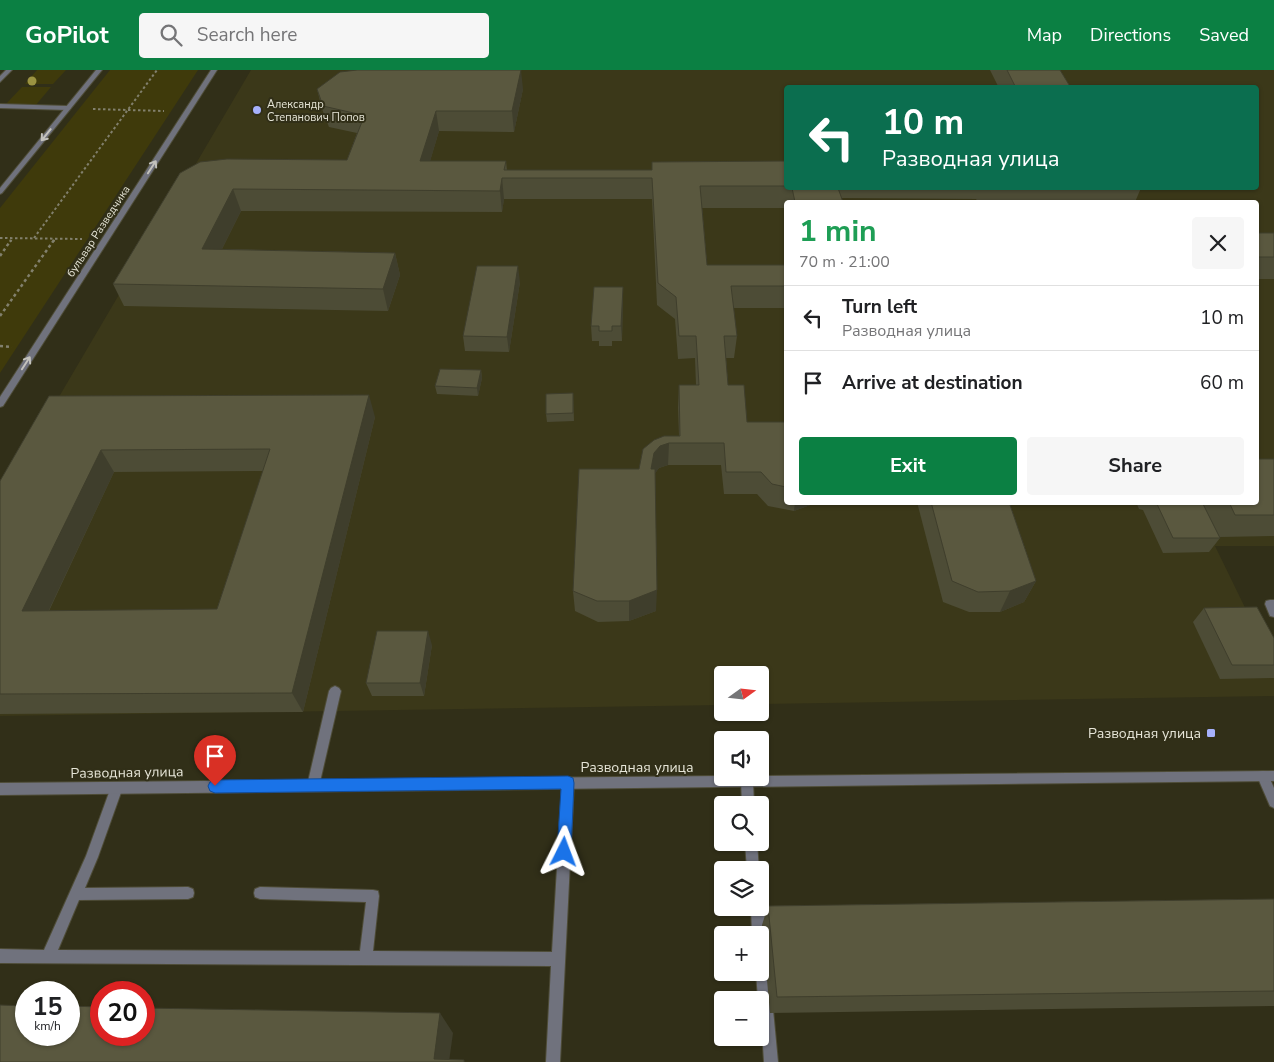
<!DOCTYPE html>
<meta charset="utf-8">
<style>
body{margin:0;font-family:"Nunito Sans",sans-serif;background:#f6f6f6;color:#202124;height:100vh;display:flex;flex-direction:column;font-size:19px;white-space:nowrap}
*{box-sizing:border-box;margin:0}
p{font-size:16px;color:#757577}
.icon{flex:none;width:28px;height:28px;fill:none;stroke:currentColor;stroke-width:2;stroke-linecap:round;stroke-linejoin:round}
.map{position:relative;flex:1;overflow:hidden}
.panel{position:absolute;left:784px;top:130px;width:475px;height:305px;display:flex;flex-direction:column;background:#fff;border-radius:5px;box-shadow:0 1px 4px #0004}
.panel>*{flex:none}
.guide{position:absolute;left:784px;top:15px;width:475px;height:105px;border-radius:5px;box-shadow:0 1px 4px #0004;background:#0b6e4f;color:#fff;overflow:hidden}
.needle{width:32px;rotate:75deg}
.tools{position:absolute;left:714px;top:596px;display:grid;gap:10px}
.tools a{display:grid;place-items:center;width:55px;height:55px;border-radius:5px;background:#fff;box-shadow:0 1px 4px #0004;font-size:25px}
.speed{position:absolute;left:15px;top:911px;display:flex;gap:10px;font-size:25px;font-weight:700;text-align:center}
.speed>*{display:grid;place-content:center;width:65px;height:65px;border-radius:50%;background:#fff;box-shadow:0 1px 4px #0004;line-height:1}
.speed small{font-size:12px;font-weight:400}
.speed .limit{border:8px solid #d22;background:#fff;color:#111}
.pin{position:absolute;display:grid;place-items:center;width:42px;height:42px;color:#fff;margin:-51px -21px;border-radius:50% 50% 50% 0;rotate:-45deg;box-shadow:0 0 5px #0007}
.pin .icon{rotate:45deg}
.me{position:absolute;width:55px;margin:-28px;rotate:3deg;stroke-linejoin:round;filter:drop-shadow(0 0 4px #0008)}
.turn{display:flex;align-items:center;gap:18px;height:105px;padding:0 15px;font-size:22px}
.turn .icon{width:65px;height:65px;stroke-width:2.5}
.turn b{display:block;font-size:35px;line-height:42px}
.round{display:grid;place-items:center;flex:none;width:52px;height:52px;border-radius:5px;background:#f6f6f6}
.summary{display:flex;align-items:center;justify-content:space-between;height:85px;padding:0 15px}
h1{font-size:30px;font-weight:700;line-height:38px;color:#1e9e55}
.action{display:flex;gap:10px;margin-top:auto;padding:10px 15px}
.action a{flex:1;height:58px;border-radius:5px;background:#0b8043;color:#fff;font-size:20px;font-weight:700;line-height:58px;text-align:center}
.action a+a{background:#f6f6f6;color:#202124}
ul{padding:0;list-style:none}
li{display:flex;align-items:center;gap:15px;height:65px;padding:0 15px;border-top:1px solid #e0e0e0}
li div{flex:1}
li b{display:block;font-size:19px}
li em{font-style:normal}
header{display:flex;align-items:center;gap:30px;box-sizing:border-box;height:70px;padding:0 25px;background:#0b8043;color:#fff}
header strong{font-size:24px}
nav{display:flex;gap:28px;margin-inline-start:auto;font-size:18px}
.search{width:350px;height:45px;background:#f6f6f6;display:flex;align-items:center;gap:12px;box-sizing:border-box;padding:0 18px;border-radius:5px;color:#757577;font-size:19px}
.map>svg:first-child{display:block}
.built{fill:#3b3819;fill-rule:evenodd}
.green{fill:#3f3a0b}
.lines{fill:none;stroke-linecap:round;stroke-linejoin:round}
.lane-casing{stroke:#4e4c37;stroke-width:2}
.street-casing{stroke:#4e4c37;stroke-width:2}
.path-far1{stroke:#82806d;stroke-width:2;stroke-dasharray:2.5 2.5;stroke-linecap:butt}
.path{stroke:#82806d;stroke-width:2.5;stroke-dasharray:3 3;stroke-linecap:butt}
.lane{fill:#70727d;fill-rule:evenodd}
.street{fill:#70727d;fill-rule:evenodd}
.tree{fill:#9b9342}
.wall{fill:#4d4c36;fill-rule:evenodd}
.shaded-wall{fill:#3f3e2c}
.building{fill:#5a583f;stroke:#3f3e2c;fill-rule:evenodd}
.oneway{stroke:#c3c2bc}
.route{fill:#1a73e8;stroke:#114b97}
.poi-dot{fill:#a6b1fc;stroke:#312f18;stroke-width:2}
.labels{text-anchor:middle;stroke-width:4;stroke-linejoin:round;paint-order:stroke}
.far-poi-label{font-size:11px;fill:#e6e5d7;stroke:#312f18;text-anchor:start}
.far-street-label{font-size:11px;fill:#e6e5d7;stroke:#312f18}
.poi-label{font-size:14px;fill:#e6e5d7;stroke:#312f18;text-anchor:end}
.street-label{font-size:14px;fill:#e6e5d7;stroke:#312f18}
</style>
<header>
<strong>GoPilot</strong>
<div class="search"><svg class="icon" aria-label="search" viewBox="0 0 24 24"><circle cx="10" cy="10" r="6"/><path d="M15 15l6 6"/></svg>Search here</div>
<nav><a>Map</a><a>Directions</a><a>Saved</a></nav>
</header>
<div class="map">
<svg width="1274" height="992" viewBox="0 0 1274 992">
<rect width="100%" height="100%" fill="#312f18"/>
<path class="built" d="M251,0H1274V476H1215L1274,597V626L760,634V605H722V635L0,646V453L53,337ZM786,18H1256V118H786ZM786,132H1256V432H786Z"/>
<g class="green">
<path d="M37,0H66L53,14H25Z"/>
<path d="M110,0H198L0,303V138Z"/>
<path d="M22,17H51L35,36L6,34Z"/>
</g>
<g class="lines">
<g class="lane-casing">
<g id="lane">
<path d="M6,0H12L0,12V6Z"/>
<path d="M0,34L68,36L71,38L68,40L0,38Z"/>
<path d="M1270,530H1274V547L1270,546L1265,534L1266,531Z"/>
<path d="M335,616L339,618L341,621L319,716L317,720L313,721L309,720L307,716L329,621L331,618Z"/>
<path d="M1263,701L1267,702L1274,718V738L1270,736L1257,706L1259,702Z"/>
<path d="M568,708L572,709L574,713L560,992H546L551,896L0,893V879L44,880L86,786L111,717L113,713L117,712L121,713L123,717L98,787L85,818L188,817L193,819L194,823L193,827L188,829L79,830L58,880L360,881L366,832L260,829L255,827L254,823L255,819L260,817L373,820L378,821L379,826L373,881L552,882L562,713L564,709Z"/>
<path d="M743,708H751L753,711L754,735H742L741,711Z"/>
<path d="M745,772H757L759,800H747Z"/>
<path d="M760,833C766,840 768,863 762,870L765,871L767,876L778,992H764L760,930H758L756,902H760V865H752L751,838H760Z"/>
</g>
</g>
<g class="street-casing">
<g id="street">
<path d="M96,0H102L2,123L0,124V118Z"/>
<path d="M211,0H217L3,336L0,337V327Z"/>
<path d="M1274,701V711L0,725V713L722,706V708H760V706Z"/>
</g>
</g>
<g class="path-far1">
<path d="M93,39L164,41"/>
<path d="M0,168L82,169"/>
<path d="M34,168L157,0"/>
<path d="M10,172L13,168"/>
<path d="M53,172L55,169"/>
</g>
<g class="path">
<path d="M0,186L11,170"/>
<path d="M0,246L54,170"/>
<path d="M0,276L12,277"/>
</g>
<use href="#lane" class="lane"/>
<use href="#street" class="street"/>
</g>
<circle class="tree" cx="32" cy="11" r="4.5"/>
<g class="wall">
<path d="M990,0H1060L1071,18H999Z"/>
<path d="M317,19H523L514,62L439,61L430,91H506L507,100H652V92L786,91V118H1141L1135,132H978L976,129L841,128L843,132H786V138H702L707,195H786V238H733L737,266L734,288H726L728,315L747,352H786V432H813V434L794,441L768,436L757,424H724L721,395H668L659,398L655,403L656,541L629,551L598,552L575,541L573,521L639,399L643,379L679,366L678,337L679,315H696L695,288L678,289L675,249L657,235L652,129H504L502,142L241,141L222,179L395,183L400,205L388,241L124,236L113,214L180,103L347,90L357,63L329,57L322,39Z"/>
<rect x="1256" y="163" width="18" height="46"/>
<path d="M520,212L509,282L465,281L463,266Z"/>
<path d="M623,217L622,271H612V276H599V271H592L591,256Z"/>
<path d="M481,300L482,308L478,326L437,324L435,316Z"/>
<path d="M573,323L574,351L547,352L546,344Z"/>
<path d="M49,326L375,347L303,642L0,644V411ZM263,401L217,539L49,541L114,402Z"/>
<path d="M1274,389V466L1220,467V468L1209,482L1163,483L1143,440L1139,439L1136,432H1256Z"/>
<path d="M917,432H1009L1036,511L1024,532L1000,542H969L943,532Z"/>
<path d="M1204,538L1274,568V608L1220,609L1193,552Z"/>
<path d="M432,575L424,626H372L366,613Z"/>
<path d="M1274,829V936L770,943L762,855L768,836Z"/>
</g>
<g class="shaded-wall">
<path d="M521,0L523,19L514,62L512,41Z"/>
<path d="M436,41L439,61L424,112L420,91Z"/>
<path d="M502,108L504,129L502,142L500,121Z"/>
<path d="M233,119L241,141L211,201L202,179Z"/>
<path d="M395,183L400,205L388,241L383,219Z"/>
<path d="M518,196L520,212L509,282L507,267Z"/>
<path d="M623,217V232L622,271L621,256Z"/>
<path d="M481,300L482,308L478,326L477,318Z"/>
<path d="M369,325L375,347L303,642L292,623Z"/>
<path d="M669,373L668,395L659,398L654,405L651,399L654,383L660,376Z"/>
<path d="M101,380L114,402L39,561L22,541Z"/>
<path d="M795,432H813V434L794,441Z"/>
<path d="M1036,511L1024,532L1000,542L1010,521Z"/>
<path d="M657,520L656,541L629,551V531Z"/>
<path d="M428,561L432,575L424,626L420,613Z"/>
<path d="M440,943L453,963L449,992L434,989Z"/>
</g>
<g class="building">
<path d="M357,0H521L512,41H436L420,91H506L504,100H652V92L786,91V116H700L707,195H786V216H731L737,266H724L728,315H744L747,352H786V417L772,414L761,402H726L724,373H669L660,376L654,383L651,399H655L657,520L629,531H597L573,521L579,399H639L643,379L654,370L664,366H680L679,315H699L696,266H679L676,227L658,213L652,108H502L500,121L233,119L202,179L395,183L383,219L113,214L180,103L200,92L227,89L347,90L365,44H358L323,36L317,19L340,2Z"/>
<path d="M1007,0H1060L1071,18H1016Z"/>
<path d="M792,118H838L843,132H795Z"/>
<rect x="1256" y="163" width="18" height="24"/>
<path d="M477,196H518L507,267L463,266Z"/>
<path d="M594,217H623L621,256H612V261H599V256H591Z"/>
<path d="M440,299L481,300L477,318L435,316Z"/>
<path d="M573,323V343L546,344V324Z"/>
<path d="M369,325L292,623L0,624V411L49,326ZM270,379L217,539L22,541L101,380Z"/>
<path d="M1256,389H1274V445H1235L1229,432H1256Z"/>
<path d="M931,432H1009L1036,511L1010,521L978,522L952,511Z"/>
<path d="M1156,432H1202L1220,468H1173Z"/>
<path d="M1257,537L1274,568V595H1232L1204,538Z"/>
<path d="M377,561H428L420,613H366Z"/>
<path d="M1274,829V921L777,927L768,836Z"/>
<path d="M0,935L26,936V965H69V936L101,937V965H144V938L440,943L434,989L464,990V992H0Z"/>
</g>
<defs><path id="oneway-shaft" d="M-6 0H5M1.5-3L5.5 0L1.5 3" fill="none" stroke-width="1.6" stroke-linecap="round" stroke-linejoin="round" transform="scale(1.25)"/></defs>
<g class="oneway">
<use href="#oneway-shaft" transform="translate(46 65) rotate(129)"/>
<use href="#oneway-shaft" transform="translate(152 97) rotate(-57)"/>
<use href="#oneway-shaft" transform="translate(26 293) rotate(-57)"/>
</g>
<path class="route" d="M568,706L573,708L574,713L571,782L569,787L564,789L559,787L557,782L561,719L215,723L210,721L208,716L210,712L215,710Z"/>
<g class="poi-dot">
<circle cx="257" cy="40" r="5"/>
<rect x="1206" y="658" width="10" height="10" rx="2.5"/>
</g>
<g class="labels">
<g class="far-poi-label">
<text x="267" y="38">Александр<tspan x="267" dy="13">Степанович Попов</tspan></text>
</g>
<g class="far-street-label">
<text transform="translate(98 161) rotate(-57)" y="4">бульвар Разведчика</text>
</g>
<g class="poi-label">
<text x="1201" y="668">Разводная улица</text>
</g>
<g class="street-label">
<text x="637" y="702">Разводная улица</text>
<text transform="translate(127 702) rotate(-1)" y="5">Разводная улица</text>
</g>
</g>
</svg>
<div class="tools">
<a><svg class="needle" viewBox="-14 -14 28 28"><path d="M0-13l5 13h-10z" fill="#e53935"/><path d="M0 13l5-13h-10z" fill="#757577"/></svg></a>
<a><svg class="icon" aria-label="sound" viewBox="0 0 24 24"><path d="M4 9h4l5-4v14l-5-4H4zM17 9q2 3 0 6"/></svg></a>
<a><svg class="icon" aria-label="search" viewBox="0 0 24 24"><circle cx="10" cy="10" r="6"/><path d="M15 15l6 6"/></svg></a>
<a><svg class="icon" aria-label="layers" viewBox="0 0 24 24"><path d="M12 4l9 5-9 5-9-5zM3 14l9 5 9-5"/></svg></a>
<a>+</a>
<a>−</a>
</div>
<div class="speed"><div>15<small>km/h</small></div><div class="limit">20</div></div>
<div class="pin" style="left:215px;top:716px;background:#d93025"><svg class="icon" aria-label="arrive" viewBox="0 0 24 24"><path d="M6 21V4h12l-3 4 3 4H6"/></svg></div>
<svg class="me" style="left:564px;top:782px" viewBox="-20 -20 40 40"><path d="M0-17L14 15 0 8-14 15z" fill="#1a73e8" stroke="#fff" stroke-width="4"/></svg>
<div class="guide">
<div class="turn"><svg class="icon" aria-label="left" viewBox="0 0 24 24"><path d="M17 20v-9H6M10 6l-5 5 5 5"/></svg><div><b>10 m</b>Разводная улица</div></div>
</div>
<section class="panel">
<div class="summary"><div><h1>1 min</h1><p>70 m · 21:00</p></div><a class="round"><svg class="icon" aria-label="close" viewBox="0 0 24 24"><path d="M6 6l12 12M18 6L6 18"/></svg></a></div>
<ul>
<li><svg class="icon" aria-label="left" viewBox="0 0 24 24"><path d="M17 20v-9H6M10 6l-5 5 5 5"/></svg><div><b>Turn left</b><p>Разводная улица</p></div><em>10 m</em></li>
<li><svg class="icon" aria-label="arrive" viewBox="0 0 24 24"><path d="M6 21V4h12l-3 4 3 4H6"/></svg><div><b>Arrive at destination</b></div><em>60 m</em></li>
</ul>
<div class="action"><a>Exit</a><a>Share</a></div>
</section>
</div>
